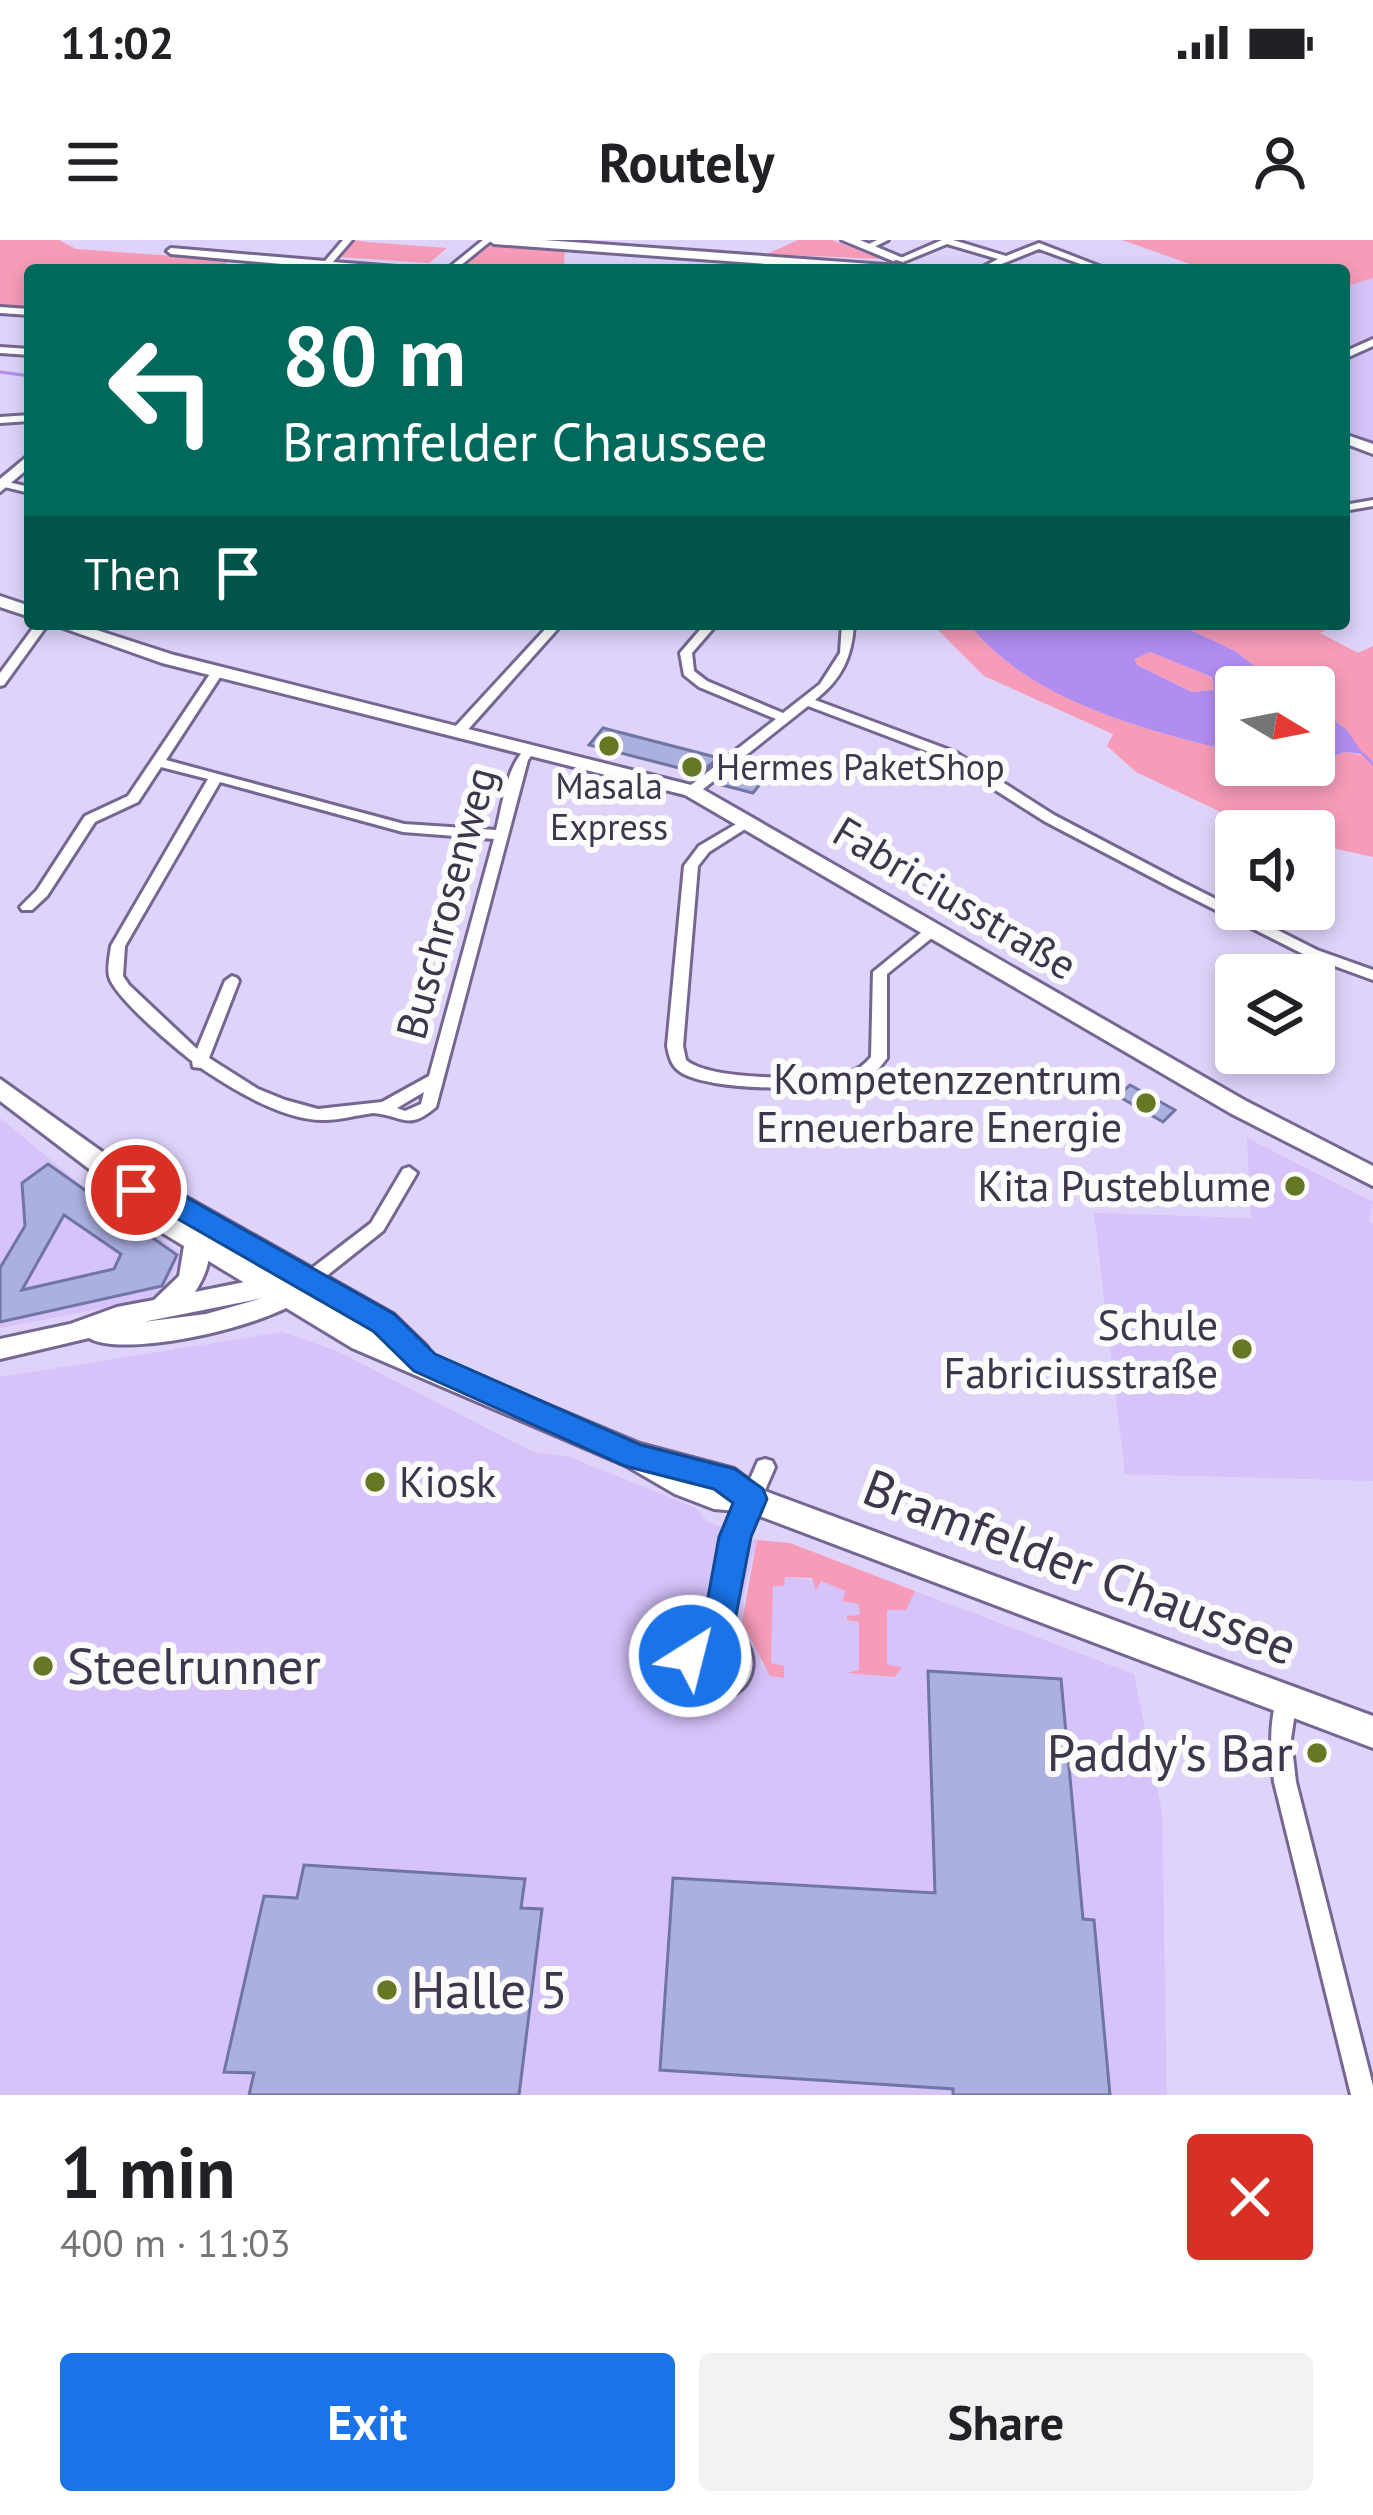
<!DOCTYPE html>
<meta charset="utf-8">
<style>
body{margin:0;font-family:"PT Sans",sans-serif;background:#f2f2f2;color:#202124;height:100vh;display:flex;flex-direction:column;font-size:45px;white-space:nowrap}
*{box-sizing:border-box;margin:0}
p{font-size:39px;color:#757577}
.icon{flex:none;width:66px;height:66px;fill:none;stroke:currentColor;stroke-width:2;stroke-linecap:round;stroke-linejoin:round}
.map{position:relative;height:1855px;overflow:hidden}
.drawer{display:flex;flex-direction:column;background:#fff;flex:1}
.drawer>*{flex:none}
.banner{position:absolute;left:24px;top:24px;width:1326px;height:366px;border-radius:12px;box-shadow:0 6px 18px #0003;background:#00695c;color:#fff;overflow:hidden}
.needle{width:78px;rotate:100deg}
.buttons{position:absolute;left:1215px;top:426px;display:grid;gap:24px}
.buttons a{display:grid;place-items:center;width:120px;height:120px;border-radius:12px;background:#fff;box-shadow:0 6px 18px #0003;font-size:60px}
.pin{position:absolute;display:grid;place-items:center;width:102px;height:102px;color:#fff;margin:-51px;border:6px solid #fff;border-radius:50%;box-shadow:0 3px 12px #0007}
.me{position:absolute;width:132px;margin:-66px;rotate:36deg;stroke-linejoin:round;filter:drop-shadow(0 0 9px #0008)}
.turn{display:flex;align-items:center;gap:42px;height:252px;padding:0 60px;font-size:54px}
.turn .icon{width:156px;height:156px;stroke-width:2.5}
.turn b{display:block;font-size:84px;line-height:102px}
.then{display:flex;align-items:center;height:114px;padding:0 60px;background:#0003;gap:24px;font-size:45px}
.round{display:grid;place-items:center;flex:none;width:126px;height:126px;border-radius:12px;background:#f2f2f2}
.overview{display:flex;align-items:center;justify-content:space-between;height:204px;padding:0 60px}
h1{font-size:72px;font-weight:600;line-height:90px}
.cta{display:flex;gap:24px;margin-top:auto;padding:24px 60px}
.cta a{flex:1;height:138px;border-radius:12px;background:#1a73e8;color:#fff;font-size:48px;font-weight:600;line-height:138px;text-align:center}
.cta a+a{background:#f2f2f2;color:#202124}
.status{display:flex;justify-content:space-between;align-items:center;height:84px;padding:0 60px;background:#fff;direction:ltr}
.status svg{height:33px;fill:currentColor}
header{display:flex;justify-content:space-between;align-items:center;height:156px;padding:0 60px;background:#fff;font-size:54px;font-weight:600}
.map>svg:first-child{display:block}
.built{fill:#d5c3fa}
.green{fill:#f69cb8}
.water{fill:#b18df0;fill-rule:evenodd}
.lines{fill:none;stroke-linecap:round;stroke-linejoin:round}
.stream{stroke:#b18df0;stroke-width:3}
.building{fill:#abb0e0;stroke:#7175a2;stroke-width:3;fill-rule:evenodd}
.street-casing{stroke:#756792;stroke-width:6}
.secondary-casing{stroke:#756792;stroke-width:6}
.primary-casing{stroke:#756792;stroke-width:6}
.street{fill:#fff;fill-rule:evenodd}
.secondary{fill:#fff;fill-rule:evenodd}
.primary{fill:#fff;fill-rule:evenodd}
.route{fill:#1a73e8;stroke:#114b97;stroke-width:3}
.poi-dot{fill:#677825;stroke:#fbfbfb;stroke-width:4.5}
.labels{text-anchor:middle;stroke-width:12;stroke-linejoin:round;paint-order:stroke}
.far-poi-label{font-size:36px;fill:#3e374b;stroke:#fbfbfb;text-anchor:start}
.street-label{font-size:42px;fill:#3e374b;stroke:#fbfbfb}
.poi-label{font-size:42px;fill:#3e374b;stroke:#fbfbfb;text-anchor:end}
.near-street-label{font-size:51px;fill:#3e374b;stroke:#fbfbfb}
.near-poi-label{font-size:51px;fill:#3e374b;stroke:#fbfbfb;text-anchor:start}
</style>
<div class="status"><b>11:02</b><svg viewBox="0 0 49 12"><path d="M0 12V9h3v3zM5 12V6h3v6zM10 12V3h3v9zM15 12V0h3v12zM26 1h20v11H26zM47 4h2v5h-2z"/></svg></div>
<header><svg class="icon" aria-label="menu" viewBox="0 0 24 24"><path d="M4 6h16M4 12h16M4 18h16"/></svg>Routely<svg class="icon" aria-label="person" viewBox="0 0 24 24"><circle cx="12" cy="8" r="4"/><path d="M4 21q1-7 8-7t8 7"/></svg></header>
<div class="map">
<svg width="1373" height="1855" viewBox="0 0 1373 1855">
<rect width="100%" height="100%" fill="#dfd3fa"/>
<g class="built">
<path d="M1373,38V202L1344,191V47Z"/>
<path d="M0,878L81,945L183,1014L167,1046L147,1060L0,1088Z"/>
<path d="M1247,898L1373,962L1369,982L1373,983V1241L1125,1234L1094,973L1251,978Z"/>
<path d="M282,1092L337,1111L533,1212L570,1217L696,1268L708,1282L757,1300L743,1358L748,1395L761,1411V1427H783L771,1424L773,1345L784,1337L821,1341L847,1351L859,1363L860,1376H848L859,1382V1431L848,1433L896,1437L900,1427L887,1426V1369L905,1370L915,1351L1134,1434L1162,1572L1167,1855H0V1137Z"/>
</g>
<g class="green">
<path d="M0,0H59L76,9L230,20L221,30H30V69L0,66Z"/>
<path d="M355,0L366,2L447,8L429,23L340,17Z"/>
<path d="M798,0H832L881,19L767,14Z"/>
<path d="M1122,0H1373V38L1344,47V30H1207Z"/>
<path d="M494,5L565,10L564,24L599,27L457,30L485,6Z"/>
<path d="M932,384H969C1029,461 1145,490 1236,512V525H1314L1344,512L1361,515L1347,490L1314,465V447H1282L1235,411L1178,384H1338L1320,393L1358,413L1373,406V617L1314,604V591H1261L1136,532L1107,506L1113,494L984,436Z"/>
<path d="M1150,412L1212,437L1214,450L1192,452L1137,425L1135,419Z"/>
<path d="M757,1300L790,1303L915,1351L906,1370H887V1425L902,1427L895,1437L847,1433L859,1430V1382L847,1380V1376L860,1375L859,1364L842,1361L846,1351L821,1341L816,1350L812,1338L785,1337L784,1346H773L771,1423L784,1426V1438L770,1436L742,1382Z"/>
</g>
<g class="water">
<path d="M969,384H1178L1235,411L1282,447H1236V512C1145,490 1029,461 969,384ZM1150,412L1212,437L1214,450L1192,452L1137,425L1135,419Z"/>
<path d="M1314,465L1347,490L1363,514L1344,512L1314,524Z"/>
</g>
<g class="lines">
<g class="stream">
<path d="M0,132L30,136"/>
<path d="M1363,514L1373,524"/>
</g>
</g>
<g class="building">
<path d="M603,488L719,518L699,533L589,505Z"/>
<path d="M749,519L775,526L753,553L722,545Z"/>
<path d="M1130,845L1175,870L1163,882L1118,856Z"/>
<path d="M48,924L177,1015L162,1046L0,1082V1028L25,986L22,943ZM64,975L121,1014L114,1029L22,1050Z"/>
<path d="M928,1431L1061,1439L1083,1679L1094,1680L1110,1855H953V1849L660,1830L673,1638L935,1653Z"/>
<path d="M304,1625L525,1639L521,1668L542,1669L519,1855H249L254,1833L224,1832L264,1656L297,1658Z"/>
</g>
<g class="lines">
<g class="street-casing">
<g id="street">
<path d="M343,0H352L333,22L397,27L401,30L326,28L171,14L167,11L171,8L325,21Z"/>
<path d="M483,0H492L455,30H446Z"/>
<path d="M877,0H888L870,9L863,7Z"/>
<path d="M942,0H953L1006,16L1039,3L1109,30H1097L1039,9L989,29L985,26L998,19L947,4L903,22L896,20Z"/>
<path d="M0,67L30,69V75L0,73Z"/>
<path d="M1373,99V106L1344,119V112Z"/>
<path d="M0,107L30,109V115L0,113Z"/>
<path d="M30,175V181L0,183V177Z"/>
<path d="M3,241L30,247V253L0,246V242Z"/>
<path d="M1373,260V266L1344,271V265Z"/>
<path d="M36,384H48L4,445L0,446V433Z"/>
<path d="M550,384H562L464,494H454V488Z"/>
<path d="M705,384H717L692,413L694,431L707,441L783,473L820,444L840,413L842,384H854C852,417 842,439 815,460L955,512L1054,575L1180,641L1317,710L1373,730V740L1307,716L1170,647L1044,581L945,518L808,466L697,554H687V548L776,479L699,447L684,435L680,413Z"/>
<path d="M218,427L224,431L166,520L404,584L496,590C503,563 507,521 530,505L536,509L528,520L436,867C407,892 403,875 373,873C357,875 341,880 325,880C284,881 234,850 201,828L193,827L192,821C174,807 113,756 109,736C107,728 110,714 111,706L208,539L161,527L138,562L95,582L47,656L32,670H22L20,667L37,650L85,576L128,556L214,428ZM220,542L403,592L494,599L429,836L382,862L318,869L285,860L258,849L209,818L239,741L237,738L232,736L225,741L197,809L129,745L123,736L125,706ZM424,852L421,864L405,871L397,868Z"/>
<path d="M748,577L753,578V584L709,612L698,626L683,806L686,820C710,841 815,840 847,833C858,830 864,825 871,817L873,732L928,687H938L940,690L938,693L887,734V818C881,826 876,833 867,838C836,852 705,852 679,831C671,825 669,816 667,806L684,626L699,606Z"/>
<path d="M409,927L417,933L383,991L315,1045H303L300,1040L303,1035L371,983L403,929Z"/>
<path d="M765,1219L772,1221L775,1227L745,1296L730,1389C764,1404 759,1455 719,1458C677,1461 664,1404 709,1387L725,1296L758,1221ZM712,1405H722L732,1414V1429L723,1438H711L702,1429V1414Z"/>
<path d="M1286,1449L1293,1452L1297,1459L1291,1499L1296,1542L1373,1846V1855H1351L1274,1542C1271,1511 1268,1482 1279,1452Z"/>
</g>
</g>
<g class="secondary-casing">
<g id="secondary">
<path d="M488,0H544L899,26L905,30H848L494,4Z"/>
<path d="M842,0H860L903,18L893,21Z"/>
<path d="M1344,194L1373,204V214L1344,203Z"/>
<path d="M30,214V227L0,252V239Z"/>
<path d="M0,356L30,366V377L0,367Z"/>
<path d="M52,384H78L174,415L699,547L1246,861L1373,926V946L1230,873L685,555L162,423Z"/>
<path d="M195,992L204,994C214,1015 207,1033 195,1052L284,1034L294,1040H311L315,1047C291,1083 124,1120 89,1098L0,1119V1099L70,1084L117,1067L154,1060L179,1036L186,994ZM263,1058L206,1074L143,1082Z"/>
</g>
</g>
<g class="primary-casing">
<path id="primary" d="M0,839L146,943L184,956L393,1074L427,1107L431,1116L640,1204L734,1229L762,1250L1373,1476V1508L749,1272L714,1269L675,1254L625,1225L352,1108L146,983L126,957L0,861ZM275,1034L373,1090L376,1093L372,1092Z"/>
</g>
<use href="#street" class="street"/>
<use href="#secondary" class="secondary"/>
<use href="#primary" class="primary"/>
</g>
<path class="route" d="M136,940L184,956L394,1074L435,1114L641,1205L735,1229L763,1249L767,1259L751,1297L730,1407C713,1413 706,1425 690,1431L678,1427L673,1416L689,1390L703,1385L719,1297L733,1263L714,1249L625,1226L414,1131L373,1091L164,971L127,958L123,950Z"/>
<g class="poi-dot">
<circle cx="609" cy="506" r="12"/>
<circle cx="692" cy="527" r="12"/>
<circle cx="1146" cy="863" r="12"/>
<circle cx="1295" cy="946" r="12"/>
<circle cx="1242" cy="1109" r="12"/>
<circle cx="375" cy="1242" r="12"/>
<circle cx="43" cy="1426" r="12"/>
<circle cx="1317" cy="1513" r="12"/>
<circle cx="387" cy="1750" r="12"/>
</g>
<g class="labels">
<g class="far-poi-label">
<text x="716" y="540">Hermes PaketShop</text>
<text x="609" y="559" text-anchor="middle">Masala<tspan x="609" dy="41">Express</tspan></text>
</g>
<g class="street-label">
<text transform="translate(955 658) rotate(31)" y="15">Fabriciusstraße</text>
<text transform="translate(446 663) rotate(-75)" y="15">Buschrosenweg</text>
</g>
<g class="poi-label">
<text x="1122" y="854">Kompetenzzentrum<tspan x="1122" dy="48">Erneuerbare Energie</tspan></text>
<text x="1271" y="961">Kita Pusteblume</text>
<text x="1218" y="1100">Schule<tspan x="1218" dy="48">Fabriciusstraße</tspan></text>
<text x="399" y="1257" text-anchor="start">Kiosk</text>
</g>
<g class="near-street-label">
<text transform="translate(1080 1327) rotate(21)" y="18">Bramfelder Chaussee</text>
</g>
<g class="near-poi-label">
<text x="67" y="1444">Steelrunner</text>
<text x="1293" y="1531" text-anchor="end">Paddy's Bar</text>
<text x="411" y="1768">Halle 5</text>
</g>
</g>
</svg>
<div class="buttons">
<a><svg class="needle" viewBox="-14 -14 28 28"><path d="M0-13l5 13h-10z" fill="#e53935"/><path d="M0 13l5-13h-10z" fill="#757577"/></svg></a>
<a><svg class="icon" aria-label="sound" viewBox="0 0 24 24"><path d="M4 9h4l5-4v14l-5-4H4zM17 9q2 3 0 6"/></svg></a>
<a><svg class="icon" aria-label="layers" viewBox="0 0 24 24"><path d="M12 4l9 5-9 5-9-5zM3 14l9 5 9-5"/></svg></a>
</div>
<div class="pin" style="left:136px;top:950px;background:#d93025"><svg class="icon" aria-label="arrive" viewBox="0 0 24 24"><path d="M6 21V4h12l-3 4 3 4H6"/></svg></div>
<svg class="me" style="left:690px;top:1416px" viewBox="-20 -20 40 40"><circle r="17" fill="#1a73e8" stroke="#fff" stroke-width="3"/><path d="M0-11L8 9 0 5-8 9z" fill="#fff"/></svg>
<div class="banner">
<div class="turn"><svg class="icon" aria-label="left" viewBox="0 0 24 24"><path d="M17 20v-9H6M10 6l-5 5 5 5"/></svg><div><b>80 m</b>Bramfelder Chaussee</div></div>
<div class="then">Then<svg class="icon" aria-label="arrive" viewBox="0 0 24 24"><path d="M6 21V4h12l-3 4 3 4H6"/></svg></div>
</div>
</div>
<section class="drawer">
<div class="overview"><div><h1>1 min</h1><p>400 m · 11:03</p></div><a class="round" style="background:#d93025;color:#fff"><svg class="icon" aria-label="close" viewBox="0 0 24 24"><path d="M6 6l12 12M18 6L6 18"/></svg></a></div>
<div class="cta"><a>Exit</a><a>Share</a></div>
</section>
